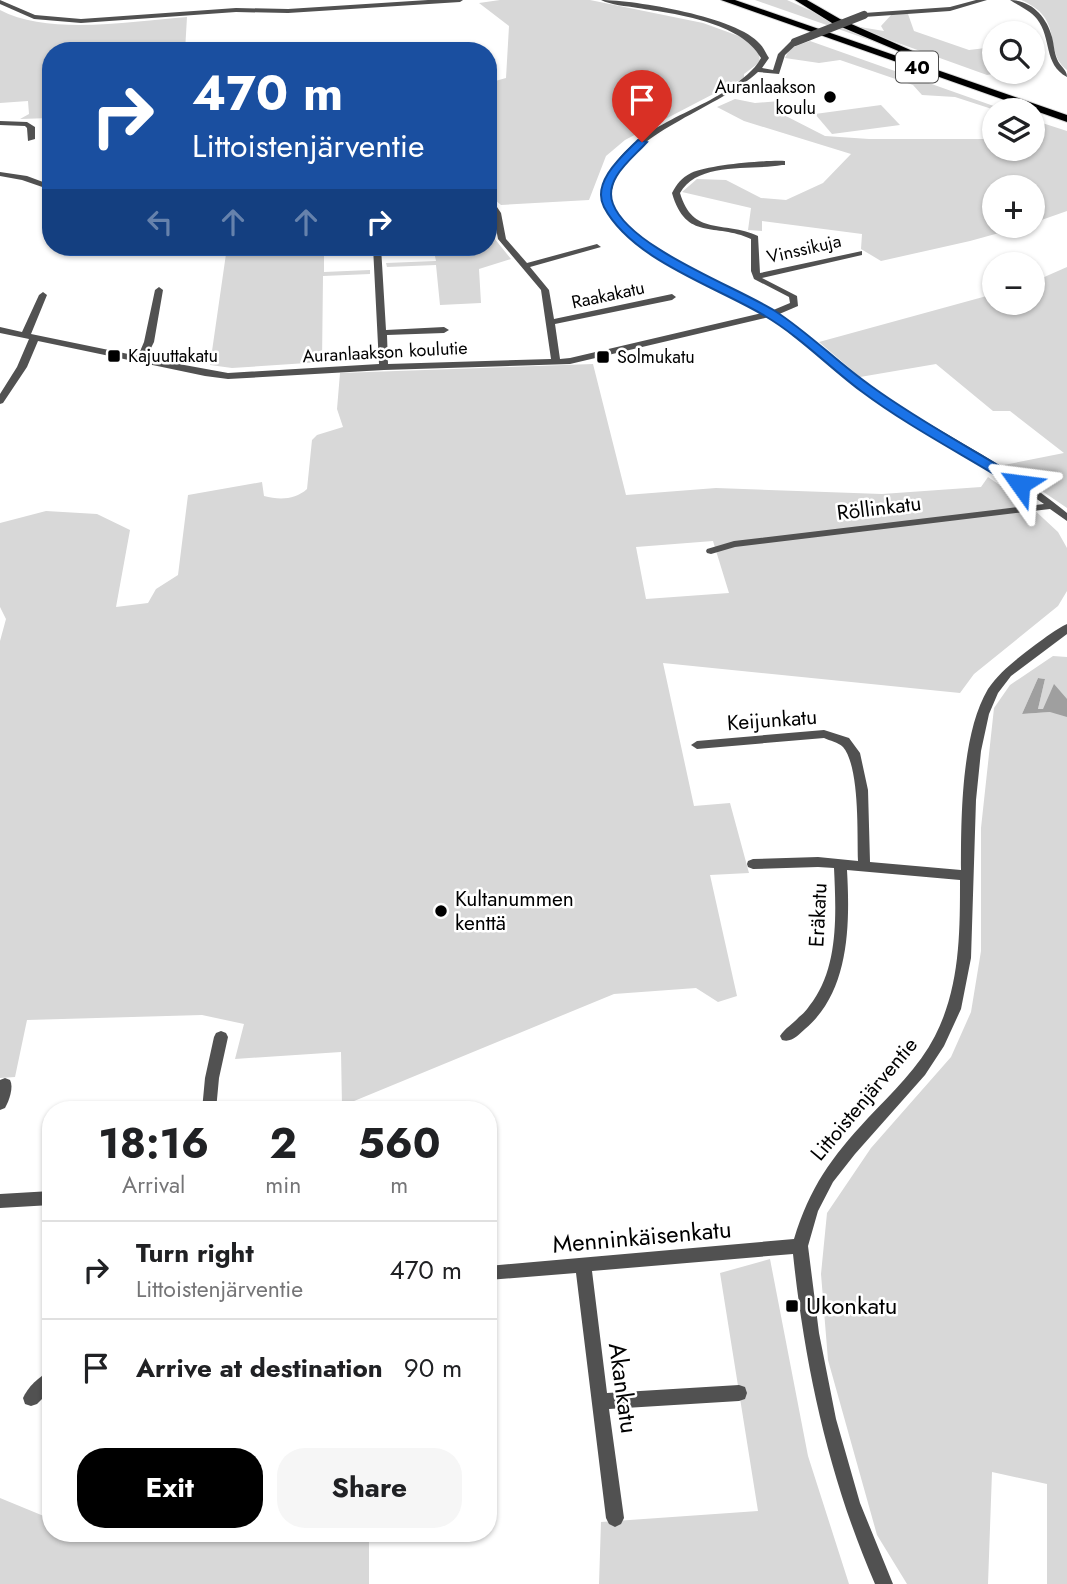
<!DOCTYPE html>
<meta charset="utf-8">
<style>
body{margin:0;font-family:Jost,sans-serif;background:#f6f6f6;color:#202124;height:100vh;display:flex;flex-direction:column;font-size:26px;white-space:nowrap}
*{box-sizing:border-box;margin:0}
p{font-size:23px;color:#757577}
.icon{flex:none;width:38px;height:38px;fill:none;stroke:currentColor;stroke-width:2;stroke-linecap:round;stroke-linejoin:round}
.map{position:relative;flex:1;overflow:hidden}
.details{position:absolute;left:42px;top:1101px;width:455px;height:441px;display:flex;flex-direction:column;background:#fff;border-radius:28px;box-shadow:0 2px 5px #0004}
.details>*{flex:none}
.hud{position:absolute;left:42px;top:42px;width:455px;height:214px;border-radius:28px;box-shadow:0 2px 5px #0004;background:#1a4fa0;color:#fff;overflow:hidden}
.tools{position:absolute;left:982px;top:21px;display:grid;gap:14px}
.tools a{display:grid;place-items:center;width:63px;height:63px;border-radius:50%;background:#fff;box-shadow:0 2px 5px #0004;font-size:35px}
.pin{position:absolute;display:grid;place-items:center;width:60px;height:60px;color:#fff;margin:-72px -30px;border-radius:50% 50% 50% 0;rotate:-45deg;box-shadow:0 0 7px #0007}
.pin .icon{rotate:45deg}
.me{position:absolute;width:77px;margin:-38px;rotate:301deg;stroke-linejoin:round;filter:drop-shadow(0 0 5px #0008)}
.turn{display:flex;align-items:center;gap:24px;height:147px;padding:0 35px;font-size:32px}
.turn .icon{width:91px;height:91px;stroke-width:2.5}
.turn b{display:block;font-size:49px;line-height:60px}
.lanes{display:flex;align-items:center;height:66px;padding:0 35px;background:#0003;justify-content:center;gap:35px;direction:ltr}
.lanes .off{opacity:.35}
.eta{display:flex;justify-content:space-evenly;align-items:center;height:119px;text-align:center}
.eta b{font-size:42px;font-weight:700;line-height:49px}
.cta{display:flex;gap:14px;margin-top:auto;padding:14px 35px}
.cta a{flex:1;height:80px;border-radius:28px;background:#000;color:#fff;font-size:28px;font-weight:700;line-height:80px;text-align:center}
.cta a+a{background:#f6f6f6;color:#202124}
ul{padding:0;list-style:none}
li{display:flex;align-items:center;gap:21px;height:98px;padding:0 35px;border-top:2px solid #e0e0e0}
li div{flex:1}
li b{display:block;font-size:26px}
li em{font-style:normal}
.map>svg:first-child{display:block}
.green{fill:#d8d8d8;fill-rule:evenodd}
.water{fill:#9f9f9f}
.building{fill:#c0c0c0;stroke:#868686;stroke-width:2}
.lines{fill:none;stroke-linecap:round;stroke-linejoin:round}
.highway-casing{stroke:#dbdbdb;stroke-width:2}
.minor{fill:#515151;fill-rule:evenodd}
.highway{fill:#000;fill-rule:evenodd}
.minor-bridge{stroke:#515151;stroke-width:8}
.route{fill:#1a73e8;stroke:#114b97;stroke-width:2}
.poi-dot{fill:#000;stroke:#fff;stroke-width:2.5}
.labels{text-anchor:middle;stroke-width:5;stroke-linejoin:round;paint-order:stroke}
.far-poi-label{font-size:18px;fill:#000;stroke:#fff;text-anchor:start}
.far-street-label{font-size:18px;fill:#000;stroke:#fff}
.shield{fill:#fff;stroke:#4c4c4c;stroke-width:2}
.shield-label{font-size:19px;font-weight:bold;fill:#000}
.street-label{font-size:21px;fill:#000;stroke:#fff}
.poi-label{font-size:21px;fill:#000;stroke:#fff;text-anchor:start}
.near-street-label{font-size:24px;fill:#000;stroke:#fff}
.near-poi-label{font-size:24px;fill:#000;stroke:#fff;text-anchor:start}
</style>
<div class="map">
<svg width="1067" height="1584" viewBox="0 0 1067 1584">
<rect width="100%" height="100%" fill="#fff"/>
<g class="green">
<path d="M500,0H590L703,23L747,39L759,54L760,62L744,74V78L625,140L606,156L589,200L501,205L488,194V83L506,78L509,26L479,3Z"/>
<path d="M755,0H787L889,46H887Z"/>
<path d="M1021,0H1067V70C1042,50 1066,19 1021,0Z"/>
<path d="M0,10C49,36 133,21 187,17L185,51H51V118L20,119L29,114L28,101L0,103Z"/>
<path d="M892,14H908L914,31L969,50L994,47V72H1004L987,75L848,25L884,31L881,26Z"/>
<path d="M810,41L1005,110H995L955,97L922,95L913,85L840,60L819,63L785,58L790,48Z"/>
<path d="M735,99L755,103L780,101V113L825,136L869,139H994V149H1032L1033,120L1067,131V211L1033,223L1032,187H994V226H1024L970,241L881,261L861,249L862,234L762,221V231L748,230L751,208L682,192L697,179L726,180L761,198L786,200L823,183L851,154L744,121L717,107Z"/>
<path d="M881,105L900,125L832,134L815,114Z"/>
<path d="M491,223L494,238L511,259L479,269L481,303L440,305L436,265L387,267L386,263L436,261L433,247H488V224Z"/>
<path d="M227,247H324V272L370,270V274L323,276L322,362L232,368L210,365Z"/>
<path d="M1067,267V508L1004,465L1064,453L1010,411H993L936,364L860,377L819,342L994,294V303H1032L1033,282Z"/>
<path d="M593,364L626,495L716,488L882,494L981,487L988,477L1030,506L1058,532L1067,548V591L1058,606L974,674L960,693L663,663L694,806L730,803L749,873L710,875L737,996L718,1002L696,988L614,994L342,1106L341,1052L235,1059L244,1024L202,1015L27,1020L15,1077L0,1078V641L6,619L0,607V523L46,511L97,514L130,530L116,607L148,603L156,589L178,575L188,495L262,482L264,496C279,500 295,500 307,489L312,440L317,435L343,427L337,409L340,373ZM713,541L729,593L646,599L636,547Z"/>
<path d="M1053,656L1067,657V1584H1047V1484L992,1472L988,1584H907L877,1535L828,1360L821,1274L827,1213L871,1148L951,1057L971,1012L981,951V828L994,708L1010,685ZM1038,678L1045,679L1038,709L1050,712L1022,714Z"/>
<path d="M770,1259L808,1456L849,1584H599L601,1522L758,1511L720,1273Z"/>
<path d="M0,1498L51,1519V1533H244L265,1540L369,1533V1584H0Z"/>
</g>
<path class="water" d="M1038,678L1045,679L1038,709H1043L1054,684L1067,699V717L1050,712L1022,714Z"/>
<path class="building" d="M240,44L241,51H206V47Z"/>
<g class="lines">
<g class="highway-casing">
<g id="highway">
<path d="M721,0H735L1067,115V122Z"/>
<path d="M795,0H807L840,19L924,56L915,58L832,23Z"/>
</g>
</g>
<g class="minor">
<path d="M0,0L35,15L81,19L236,8L288,9L428,0H463L460,2L288,13L236,12L81,23L34,19L0,4Z"/>
<path d="M601,0C635,0 738,17 760,44C764,48 766,54 769,58L762,68L773,70L778,54L792,40L799,42L785,55L779,74L758,72C720,107 635,131 616,177C613,183 612,191 610,198C613,204 616,212 620,217C650,260 726,284 771,311L790,303L789,297L754,279L751,271V239C715,222 686,242 672,193C677,184 681,178 691,173C709,165 764,160 785,161V165H782C751,171 698,161 680,193C693,237 723,220 758,236L760,273L862,251V255L762,278L797,296L798,306L777,315C810,338 840,367 874,390C938,432 1008,464 1067,513V521L1050,509L735,547L711,554L707,553L706,551L707,549L734,541L1044,504L993,469L866,393L769,317L570,364L384,370L228,379L205,376L38,341L27,367L3,403L0,404V394L17,367L29,339L0,333V327L22,332L39,295L43,292L47,295L31,334L138,356L144,342L155,290L159,287L163,290L154,342L146,358L228,373L379,364L373,247H381L386,330L444,327L449,330L444,333L387,335L388,364L551,359L541,290L498,239L493,213L488,206V198H491L501,213L506,239L527,263L597,244L601,247L530,267L549,290L554,319L672,294L676,297L672,300L555,324L560,359L570,358L762,313C718,287 639,261 612,218C608,211 605,204 602,198C604,191 605,183 608,177C629,129 691,115 730,88C742,79 754,71 761,58C741,22 676,14 638,8C626,6 611,5 601,0Z"/>
<path d="M976,0H987L950,11L864,17L861,15L864,13L950,7Z"/>
<path d="M1010,0C1031,0 1047,17 1052,37C1054,44 1054,52 1057,59C1060,67 1067,69 1067,77C1043,64 1052,38 1037,19C1030,10 1019,6 1010,0Z"/>
<path d="M0,121L27,122L35,127V139L28,141L27,128L25,126L0,125Z"/>
<path d="M0,172L27,176L51,185V190L22,180L0,176Z"/>
<path d="M1067,624V634L1011,676L998,693L989,714L981,751L976,800L971,958L961,1009L944,1046L925,1075L855,1154L833,1182L818,1211L808,1246L819,1333L836,1419L860,1503L893,1584H875C829,1478 805,1368 793,1254L592,1271L607,1393L739,1385L745,1387L747,1393L745,1399L739,1401L609,1409L624,1518L621,1524L615,1527L609,1524L606,1518L576,1273L488,1280V1266L794,1239C810,1187 831,1158 868,1118C892,1093 919,1067 935,1036C960,987 960,934 960,880L847,870C850,923 850,991 805,1029C798,1035 792,1043 782,1040L780,1036C785,1028 793,1024 799,1017C805,1013 809,1006 813,1001C839,964 836,911 834,868L818,867L753,869L748,867L747,864L748,861L753,859L818,857L858,861C857,834 860,767 843,747C838,742 830,741 824,738L697,749L691,745L697,741L824,730L849,738L860,753L868,790L870,862L961,870C961,819 961,734 988,689C1000,671 1018,658 1035,645C1045,638 1056,629 1067,624Z"/>
<path d="M221,1031L226,1033L228,1037L219,1078L216,1110H202L205,1078L214,1037L216,1033Z"/>
<path d="M5,1078L10,1080C14,1087 9,1101 5,1108L0,1110V1080Z"/>
<path d="M51,1191V1205L0,1208V1194Z"/>
<path d="M51,1371V1390L37,1404L31,1406L25,1404L23,1398C27,1388 40,1375 51,1371Z"/>
</g>
<use href="#highway" class="highway"/>
<path class="minor-bridge" d="M795,42L864,15"/>
</g>
<path class="route" d="M638,140L647,142C633,158 603,179 613,204C630,248 735,286 775,311C809,333 838,363 871,386C919,421 974,450 1024,481V487H1015C964,455 909,427 861,391C829,367 799,336 765,316C715,286 632,260 604,207C591,182 623,155 638,140Z"/>
<g class="poi-dot">
<circle cx="830" cy="97" r="7"/>
<rect x="107" y="349" width="14" height="14" rx="3.5"/>
<rect x="596" y="350" width="14" height="14" rx="3.5"/>
<circle cx="441" cy="911" r="7"/>
<rect x="785" y="1299" width="14" height="14" rx="3.5"/>
</g>
<g class="labels">
<g class="far-poi-label">
<text x="816" y="93" text-anchor="end">Auranlaakson<tspan x="816" dy="21">koulu</tspan></text>
<text x="128" y="362">Kajuuttakatu</text>
<text x="617" y="363">Solmukatu</text>
</g>
<g class="far-street-label">
<text transform="translate(804 249) rotate(-13)" y="6">Vinssikuja</text>
<text transform="translate(608 295) rotate(-12)" y="6">Raakakatu</text>
<text transform="translate(385 352) rotate(-3)" y="6">Auranlaakson koulutie</text>
</g>
<rect class="shield" x="896" y="51.5" width="42" height="31" rx="5"/>
<g class="shield-label">
<text x="917" y="74">40</text>
</g>
<g class="street-label">
<text transform="translate(879 508) rotate(-7)" y="7">Röllinkatu</text>
<text transform="translate(772 720) rotate(-4)" y="7">Keijunkatu</text>
<text transform="translate(818 915) rotate(-87)" y="7">Eräkatu</text>
<text transform="translate(864 1099) rotate(-50)" y="7">Littoistenjärventie</text>
</g>
<g class="poi-label">
<text x="455" y="906">Kultanummen<tspan x="455" dy="24">kenttä</tspan></text>
</g>
<g class="near-street-label">
<text transform="translate(642 1237) rotate(-5)" y="8">Menninkäisenkatu</text>
<text transform="translate(623 1388) rotate(82)" y="8">Akankatu</text>
</g>
<g class="near-poi-label">
<text x="806" y="1314">Ukonkatu</text>
</g>
</g>
</svg>
<div class="tools">
<a><svg class="icon" aria-label="search" viewBox="0 0 24 24"><circle cx="10" cy="10" r="6"/><path d="M15 15l6 6"/></svg></a>
<a><svg class="icon" aria-label="layers" viewBox="0 0 24 24"><path d="M12 4l9 5-9 5-9-5zM3 14l9 5 9-5"/></svg></a>
<a>+</a>
<a>−</a>
</div>
<div class="pin" style="left:642px;top:142px;background:#d93025"><svg class="icon" aria-label="arrive" viewBox="0 0 24 24"><path d="M6 21V4h12l-3 4 3 4H6"/></svg></div>
<svg class="me" style="left:1020px;top:484px" viewBox="-20 -20 40 40"><path d="M0-17L14 15 0 8-14 15z" fill="#1a73e8" stroke="#fff" stroke-width="4"/></svg>
<div class="hud">
<div class="turn"><svg class="icon" aria-label="right" viewBox="0 0 24 24"><path d="M7 20v-9h11M14 6l5 5-5 5"/></svg><div><b>470 m</b>Littoistenjärventie</div></div>
<div class="lanes"><svg class="icon off" aria-label="left" viewBox="0 0 24 24"><path d="M17 20v-9H6M10 6l-5 5 5 5"/></svg><svg class="icon off" aria-label="ahead" viewBox="0 0 24 24"><path d="M12 20V5M6 11l6-6 6 6"/></svg><svg class="icon off" aria-label="ahead" viewBox="0 0 24 24"><path d="M12 20V5M6 11l6-6 6 6"/></svg><svg class="icon" aria-label="right" viewBox="0 0 24 24"><path d="M7 20v-9h11M14 6l5 5-5 5"/></svg></div>
</div>
<section class="details">
<div class="eta">
<div><b>18:16</b><p>Arrival</p></div>
<div><b>2</b><p>min</p></div>
<div><b>560</b><p>m</p></div>
</div>
<ul>
<li><svg class="icon" aria-label="right" viewBox="0 0 24 24"><path d="M7 20v-9h11M14 6l5 5-5 5"/></svg><div><b>Turn right</b><p>Littoistenjärventie</p></div><em>470 m</em></li>
<li><svg class="icon" aria-label="arrive" viewBox="0 0 24 24"><path d="M6 21V4h12l-3 4 3 4H6"/></svg><div><b>Arrive at destination</b></div><em>90 m</em></li>
</ul>
<div class="cta"><a>Exit</a><a>Share</a></div>
</section>
</div>
